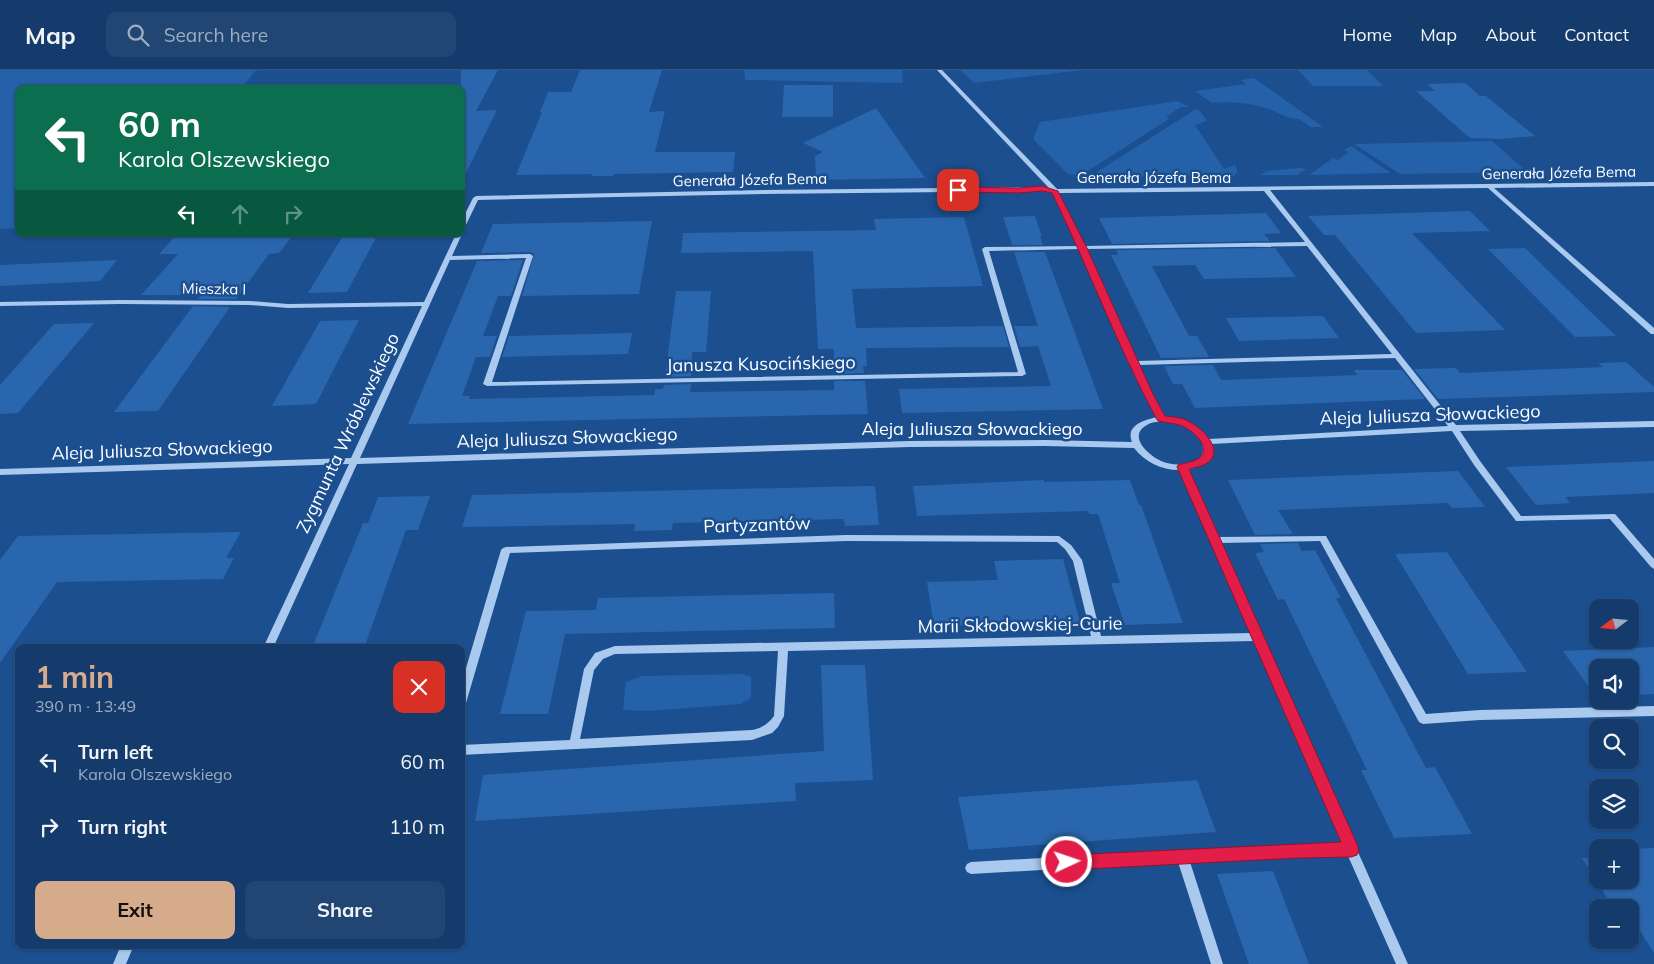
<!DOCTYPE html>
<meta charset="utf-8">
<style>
body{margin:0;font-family:Mulish,sans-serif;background:#214673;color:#f1f3f6;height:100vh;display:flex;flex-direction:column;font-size:19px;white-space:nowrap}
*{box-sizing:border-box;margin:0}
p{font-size:16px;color:#9dadc1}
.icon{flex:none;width:28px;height:28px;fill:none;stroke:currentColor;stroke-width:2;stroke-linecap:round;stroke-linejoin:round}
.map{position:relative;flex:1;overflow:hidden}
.details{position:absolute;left:15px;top:574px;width:450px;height:305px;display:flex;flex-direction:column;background:#143b6b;border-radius:10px;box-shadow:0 1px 4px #0004,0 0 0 1px #33557e}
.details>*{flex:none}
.top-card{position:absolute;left:15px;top:15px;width:450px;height:152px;border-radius:10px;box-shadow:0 1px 4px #0004,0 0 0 1px #33557e;background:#0b6e4f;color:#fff;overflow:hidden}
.needle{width:32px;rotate:254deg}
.tools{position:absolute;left:1589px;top:529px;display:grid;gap:10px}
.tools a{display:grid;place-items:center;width:50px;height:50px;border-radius:10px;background:#143b6b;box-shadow:0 1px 4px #0004,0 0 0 1px #33557e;font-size:25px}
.pin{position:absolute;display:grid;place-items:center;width:42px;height:42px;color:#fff;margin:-21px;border-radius:10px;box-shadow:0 2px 8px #0006}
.me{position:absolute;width:55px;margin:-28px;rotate:87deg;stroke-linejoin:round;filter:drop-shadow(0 0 4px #0008)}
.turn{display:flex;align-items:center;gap:18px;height:105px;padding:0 20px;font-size:22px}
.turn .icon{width:65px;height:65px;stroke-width:2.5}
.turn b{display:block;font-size:35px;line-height:42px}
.lanes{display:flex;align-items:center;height:48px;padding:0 20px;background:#0003;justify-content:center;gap:25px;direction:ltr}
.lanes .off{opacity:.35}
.round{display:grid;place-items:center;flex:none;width:52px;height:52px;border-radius:10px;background:#214673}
.head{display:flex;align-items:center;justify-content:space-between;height:85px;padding:0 20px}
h1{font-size:30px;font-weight:700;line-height:38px;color:#d6ab8b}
.cta{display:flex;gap:10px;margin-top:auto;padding:10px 20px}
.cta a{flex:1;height:58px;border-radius:10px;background:#d6ab8b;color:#111;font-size:20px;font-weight:700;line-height:58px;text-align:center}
.cta a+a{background:#214673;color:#f1f3f6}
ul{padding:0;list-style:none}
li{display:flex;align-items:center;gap:15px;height:65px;padding:0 20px}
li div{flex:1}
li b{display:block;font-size:19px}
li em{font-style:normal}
header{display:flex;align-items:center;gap:30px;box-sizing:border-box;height:70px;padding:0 25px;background:#143b6b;border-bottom:1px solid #33557e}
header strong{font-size:24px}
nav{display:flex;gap:28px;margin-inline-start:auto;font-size:18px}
.search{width:350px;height:45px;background:#214673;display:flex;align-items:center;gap:12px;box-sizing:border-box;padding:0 18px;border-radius:10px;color:#9dadc1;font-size:19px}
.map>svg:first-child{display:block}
.green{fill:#2461a8}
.building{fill:#2a66ad}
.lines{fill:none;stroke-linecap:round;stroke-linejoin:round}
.minor{fill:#a9c9ee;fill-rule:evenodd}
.route{fill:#e11d48;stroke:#92132f}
.labels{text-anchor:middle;stroke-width:5;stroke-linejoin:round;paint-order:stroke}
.far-street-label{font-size:15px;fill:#fff;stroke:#1b4f8f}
.street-label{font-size:18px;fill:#fff;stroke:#1b4f8f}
</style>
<header>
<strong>Map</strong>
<div class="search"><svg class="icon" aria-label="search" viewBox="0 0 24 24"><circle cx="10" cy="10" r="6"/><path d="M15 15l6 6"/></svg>Search here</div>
<nav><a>Home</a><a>Map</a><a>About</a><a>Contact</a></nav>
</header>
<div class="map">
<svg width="1654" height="894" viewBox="0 0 1654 894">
<rect width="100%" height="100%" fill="#1b4f8f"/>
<g class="green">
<path d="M0,0H264L255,1L241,19H19V158L0,159Z"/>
<path d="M744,0H902L903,13L745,10Z"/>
<path d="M960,0H1082L974,13Z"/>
<path d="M1298,0H1367L1383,16H1313Z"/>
<path d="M1254,8L1323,57H1311L1299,49C1286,49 1279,42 1266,38C1249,33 1230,31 1212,33L1195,21L1246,14L1241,10Z"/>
<path d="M1177,31L1190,37H1181L1166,47L1169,49L1080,106L1068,104L1033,69L1040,52Z"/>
<path d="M1196,39L1200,41L1207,51L1195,55L1224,99L1235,95L1238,103H1235V106L1089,107Z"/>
<path d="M1492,71L1527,102L1400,104L1354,74Z"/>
<path d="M1351,76L1391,103L1309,105L1333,88L1338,90L1349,82L1344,80Z"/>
<path d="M1300,98L1306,99L1297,105H1260L1267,101Z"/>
<path d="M743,604L751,607V628L741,634L649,641L623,640L626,612L642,606Z"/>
</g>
<g class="building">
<path d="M461,0H498L476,41L497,40L461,113Z"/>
<path d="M580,0H662L649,42L665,41L655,82H735L733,102L614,104L613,106H591L592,104L516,105L542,42H540L548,22H571Z"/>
<path d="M1465,13L1480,26H1486L1535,66L1501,69L1470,68L1416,21H1435L1427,14Z"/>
<path d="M784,15H833V47H782Z"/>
<path d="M876,38L925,108L816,110L815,86L823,82L803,73Z"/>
<path d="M1470,141L1490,161L1412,163L1505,260L1416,263L1335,165H1324L1308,146Z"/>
<path d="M1266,143L1281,163L1264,164L1270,171L1112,174L1099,148Z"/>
<path d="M1035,146L1042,166H1040L1043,175H1012L1003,147Z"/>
<path d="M964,147L983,216L852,219L856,258L1003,256L1009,277L866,278L867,296H863L864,303L834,304V279H818L813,181L681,183L683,163L876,160L874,149Z"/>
<path d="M652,151L639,224L522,226L534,184L530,182L481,183L493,154Z"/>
<path d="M177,164H294L279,183L269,184L236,229H198L201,225H141L178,184H159Z"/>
<path d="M344,164H378L347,222L308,223Z"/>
<path d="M1275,178L1296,207L1204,209L1195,195L1152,196L1189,266H1197L1209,287L1161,288L1111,185H1118L1116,180Z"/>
<path d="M1525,178L1568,220L1616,266L1575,267L1488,179Z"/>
<path d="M1014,182H1045L1103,339L902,343L899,319L1051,316L1038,276L1020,277L1014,256H1038Z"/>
<path d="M117,190L100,211L0,216V195Z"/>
<path d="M523,190L511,226H498L483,266H497L490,287H476L462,326H470L469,329L654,325L655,319H663L664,315L691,314L690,322L834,320V311H865L868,344L408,354L477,191Z"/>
<path d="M676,221H711L706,282H692L691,306L665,307Z"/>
<path d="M193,236L230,237L158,341L114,342Z"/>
<path d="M1323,246L1339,268L1239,271L1226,248Z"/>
<path d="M359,250L316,334L272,336L320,251Z"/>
<path d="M94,253L18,343L0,344V315L54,254Z"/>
<path d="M632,263L628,284L502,287L509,266Z"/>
<path d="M1626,292L1654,317V322L1438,329L1414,299L1456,298L1460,303L1603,297L1598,293Z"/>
<path d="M1213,295L1221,310L1357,305L1354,300H1402L1425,329L1195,338L1182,314H1173L1164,296Z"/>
<path d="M1654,391V423L1565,427L1570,433L1536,435L1506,397Z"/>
<path d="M1458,401L1485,437L1452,438L1448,433L1278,440L1293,464L1255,465L1228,410Z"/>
<path d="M1044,410V412L1130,410L1139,435H1141L1183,553L1125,555L1111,513H1120L1098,444H1089L1088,441L917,446L913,416Z"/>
<path d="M866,416H875L879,455L845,456L844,449L673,453L672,460L634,461L635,454L462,457L472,425Z"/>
<path d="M430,426L418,460H406L364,578H312L363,453H368L378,427Z"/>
<path d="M241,462L226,488H234L223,509L57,512L0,593V490L18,466Z"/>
<path d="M1298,473L1302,481L1315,480L1341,528H1336L1426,698L1435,697L1472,764L1394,768L1361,700H1367L1284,529L1278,530L1255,483L1264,482L1260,474Z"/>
<path d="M1447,482L1527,602L1468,604L1395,484Z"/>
<path d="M1063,489L1080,552L934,556L927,512L998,510L994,491Z"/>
<path d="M834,523L835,558L565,564L548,644H500L526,541L596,540L598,528Z"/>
<path d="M1654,577V624L1630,625V598H1598V627H1596L1563,581Z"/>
<path d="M821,595H865L873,710L795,713L796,731L475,751L483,705L824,681Z"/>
<path d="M1197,710L1216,762L969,780L958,727Z"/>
<path d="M1654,778V883L1630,845V838H1625L1621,830L1609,831L1582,788H1596L1592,781L1598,780V810H1630V779Z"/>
<path d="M1273,801L1288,840L1309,894H1249L1217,804Z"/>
</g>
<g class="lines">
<g class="minor">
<path d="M937,0H942L1057,119L1654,112V116L1494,118L1654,258V264H1651L1488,118L1270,120L1456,355L1654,351V357L1460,361L1480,391L1521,446L1615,444L1654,489V499L1651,497L1610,449L1516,451L1474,395L1452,361L1211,374C1213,390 1201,396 1187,400L1217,467L1326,466L1426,644L1480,640L1654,636V646L1480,650L1423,654L1419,652L1320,471L1220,473L1408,894H1396L1348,786L1190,792L1223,894H1211L1178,792L971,804L967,802L965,798L967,794L971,792L1182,780L1343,775L1254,571L788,581L784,646L778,657L772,663L752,670L461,685V675L570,670L584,599L595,583L615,576L1091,566L1073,491L1065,479L1057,472L846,471L510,483L466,633L465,636L461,637V615L501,480L503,478L506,477L846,465L1059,466L1071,475L1082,490L1101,566L1251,563L1179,400C1161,400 1145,392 1134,378L1045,376L910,377L357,394L273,578H263L349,394L0,405V399L351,388L422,236L288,238L250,235L120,234L0,236V232L120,230L250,231L288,234L424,232L456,164L461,163L462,164L452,186L530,184L533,186L492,312L1018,302L982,179L985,177L1079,176L1053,122L1042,121L764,124L478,130L464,159L461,161V152L473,128L476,126L764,120L1042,117L1049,118ZM1264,121L1305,172L1085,176L1059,123ZM1307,176L1392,284L1137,291L1087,179ZM1080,179L1144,324L1157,347C1145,350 1125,355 1132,372L1045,370L910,371L360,388L450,190L526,188L483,314L487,316L1022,306L1026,304L989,181ZM1395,288L1448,356L1209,369C1198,353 1183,349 1165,346L1152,324L1139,295ZM1162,351C1172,352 1183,354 1191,360C1208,372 1208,393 1184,394C1176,395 1168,394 1161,391C1148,385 1127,366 1147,355C1151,352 1157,352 1162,351ZM778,581L774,646C768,654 762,658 752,660L580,669L594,600L603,589L615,584Z"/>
<path d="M121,875H134L126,894H113Z"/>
</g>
</g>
<path class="route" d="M1042,116L1058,121L1087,178L1153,324L1165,346C1172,347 1182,347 1188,351C1203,358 1228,383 1204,395C1199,397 1193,398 1189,399L1357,774L1359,780L1357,785L1351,787L1298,788L1067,800L1061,798L1059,792L1061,787L1067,785L1341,772L1177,397L1178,395C1184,393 1193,392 1198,389C1214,378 1192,360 1182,356C1175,353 1165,353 1158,351L1156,348C1117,275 1088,197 1052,123L1042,121L1018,123L958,122L955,120L958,117L1018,118Z"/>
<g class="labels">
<g class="far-street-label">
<text transform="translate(1559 103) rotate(-1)" y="5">Generała Józefa Bema</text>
<text x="1154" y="113">Generała Józefa Bema</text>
<text transform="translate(750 110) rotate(-1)" y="5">Generała Józefa Bema</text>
<text transform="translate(214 219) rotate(1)" y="5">Mieszka I</text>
</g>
<g class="street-label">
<text transform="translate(761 294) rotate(-1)" y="6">Janusza Kusocińskiego</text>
<text transform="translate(1430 345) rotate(-2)" y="6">Aleja Juliusza Słowackiego</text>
<text x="972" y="365">Aleja Juliusza Słowackiego</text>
<text transform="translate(348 363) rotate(-65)" y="6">Zygmunta Wróblewskiego</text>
<text transform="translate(567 368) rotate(-2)" y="6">Aleja Juliusza Słowackiego</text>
<text transform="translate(162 380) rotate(-2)" y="6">Aleja Juliusza Słowackiego</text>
<text transform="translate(757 455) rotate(-2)" y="6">Partyzantów</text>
<text transform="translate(1020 555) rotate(-1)" y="6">Marii Skłodowskiej-Curie</text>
</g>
</g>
</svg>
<div class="tools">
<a><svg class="needle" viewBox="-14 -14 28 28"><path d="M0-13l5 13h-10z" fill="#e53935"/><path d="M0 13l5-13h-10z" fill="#9dadc1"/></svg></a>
<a><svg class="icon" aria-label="sound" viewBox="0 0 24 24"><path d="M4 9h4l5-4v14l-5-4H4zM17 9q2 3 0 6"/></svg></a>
<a><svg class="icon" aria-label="search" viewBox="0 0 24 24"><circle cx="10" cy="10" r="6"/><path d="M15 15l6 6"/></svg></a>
<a><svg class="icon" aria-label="layers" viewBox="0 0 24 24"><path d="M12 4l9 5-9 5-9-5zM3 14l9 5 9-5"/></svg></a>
<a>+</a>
<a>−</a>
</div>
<div class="pin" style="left:958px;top:120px;background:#d93025"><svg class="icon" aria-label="arrive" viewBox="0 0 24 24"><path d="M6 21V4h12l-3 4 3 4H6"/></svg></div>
<svg class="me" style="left:1067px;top:792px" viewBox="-20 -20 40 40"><circle r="17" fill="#e11d48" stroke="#fff" stroke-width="3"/><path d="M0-11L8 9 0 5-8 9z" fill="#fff"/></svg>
<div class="top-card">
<div class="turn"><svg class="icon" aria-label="left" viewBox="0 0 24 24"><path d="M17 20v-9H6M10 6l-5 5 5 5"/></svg><div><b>60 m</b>Karola Olszewskiego</div></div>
<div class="lanes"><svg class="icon" aria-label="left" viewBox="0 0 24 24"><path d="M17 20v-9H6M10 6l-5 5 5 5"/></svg><svg class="icon off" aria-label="ahead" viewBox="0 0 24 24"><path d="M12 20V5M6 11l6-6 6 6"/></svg><svg class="icon off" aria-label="right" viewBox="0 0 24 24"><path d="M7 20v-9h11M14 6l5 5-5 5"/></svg></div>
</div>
<section class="details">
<div class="head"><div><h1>1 min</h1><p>390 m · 13:49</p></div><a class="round" style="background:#d93025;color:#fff"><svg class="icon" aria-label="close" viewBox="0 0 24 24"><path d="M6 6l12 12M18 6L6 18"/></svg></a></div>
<ul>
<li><svg class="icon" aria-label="left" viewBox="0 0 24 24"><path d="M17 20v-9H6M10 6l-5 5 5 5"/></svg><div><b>Turn left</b><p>Karola Olszewskiego</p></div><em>60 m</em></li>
<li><svg class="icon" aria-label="right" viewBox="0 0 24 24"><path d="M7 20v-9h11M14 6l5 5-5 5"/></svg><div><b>Turn right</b></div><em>110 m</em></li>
</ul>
<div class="cta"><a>Exit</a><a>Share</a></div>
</section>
</div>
